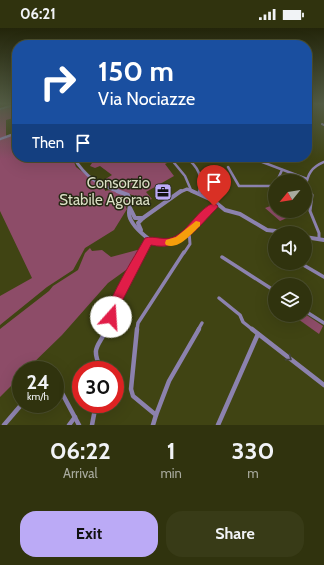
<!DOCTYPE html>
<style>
body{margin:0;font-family:Cabin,sans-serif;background:#383b17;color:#f1f3f6;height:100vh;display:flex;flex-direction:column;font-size:15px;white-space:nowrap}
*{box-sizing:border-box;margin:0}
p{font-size:13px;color:#a8aa9e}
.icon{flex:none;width:22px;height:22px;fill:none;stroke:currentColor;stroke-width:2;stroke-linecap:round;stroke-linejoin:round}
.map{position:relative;height:397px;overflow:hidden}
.panel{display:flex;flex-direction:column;background:#30330e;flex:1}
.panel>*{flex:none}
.guide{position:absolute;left:12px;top:12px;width:300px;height:122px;border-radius:16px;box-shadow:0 4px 16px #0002,0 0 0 1px #4b4e2e;background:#1a4fa0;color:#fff;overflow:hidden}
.needle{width:26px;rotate:240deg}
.tools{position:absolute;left:268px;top:146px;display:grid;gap:8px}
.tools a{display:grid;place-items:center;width:44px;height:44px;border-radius:50%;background:#30330e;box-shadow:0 4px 16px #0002,0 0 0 1px #4b4e2e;font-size:20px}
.speed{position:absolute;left:12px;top:333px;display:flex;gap:8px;font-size:20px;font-weight:700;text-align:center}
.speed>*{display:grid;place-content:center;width:52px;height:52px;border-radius:50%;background:#30330e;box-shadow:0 4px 16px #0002,0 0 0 1px #4b4e2e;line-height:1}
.speed small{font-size:10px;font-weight:400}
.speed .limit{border:6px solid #d22;background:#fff;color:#111}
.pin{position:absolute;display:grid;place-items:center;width:34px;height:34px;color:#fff;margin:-41px -17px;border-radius:50% 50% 50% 0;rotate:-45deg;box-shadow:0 0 4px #0007}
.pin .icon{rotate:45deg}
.me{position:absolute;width:44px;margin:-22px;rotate:19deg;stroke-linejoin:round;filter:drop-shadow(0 0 3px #0008)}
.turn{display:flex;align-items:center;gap:14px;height:84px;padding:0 20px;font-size:18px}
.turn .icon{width:52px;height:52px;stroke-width:2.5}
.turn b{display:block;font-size:28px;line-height:34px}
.then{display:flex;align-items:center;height:38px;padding:0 20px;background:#0003;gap:8px;font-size:15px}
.eta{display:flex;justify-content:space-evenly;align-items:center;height:68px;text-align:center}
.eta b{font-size:24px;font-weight:800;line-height:28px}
.action{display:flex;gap:8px;margin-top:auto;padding:8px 20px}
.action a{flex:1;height:46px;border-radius:16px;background:#bbaaf6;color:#111;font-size:16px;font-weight:800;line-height:46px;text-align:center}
.action a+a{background:#383b17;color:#f1f3f6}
.status{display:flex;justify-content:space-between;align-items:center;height:28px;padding:0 20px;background:#30330e;direction:ltr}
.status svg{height:11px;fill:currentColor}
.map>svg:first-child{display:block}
.green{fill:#8d4c68}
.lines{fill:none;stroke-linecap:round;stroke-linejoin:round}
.minor-far4{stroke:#8c82ae;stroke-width:2}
.minor-far3{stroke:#8c82ae;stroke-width:2.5}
.minor-far2{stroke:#8c82ae;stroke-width:3}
.minor-far1{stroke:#8c82ae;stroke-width:3.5}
.minor{stroke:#8c82ae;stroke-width:4.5}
.tertiary-far2{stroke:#8c82ae;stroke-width:2.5}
.tertiary-far1{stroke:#8c82ae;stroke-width:3}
.tertiary{stroke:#8c82ae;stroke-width:4}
.oneway{stroke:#454442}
.route{fill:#e11d48;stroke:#92132f}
.slow{fill:#f59e0b}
.labels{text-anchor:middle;stroke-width:3;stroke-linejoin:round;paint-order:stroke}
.poi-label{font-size:15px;fill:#dbdfc5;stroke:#262914;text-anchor:end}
</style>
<div class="status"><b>06:21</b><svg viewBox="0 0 49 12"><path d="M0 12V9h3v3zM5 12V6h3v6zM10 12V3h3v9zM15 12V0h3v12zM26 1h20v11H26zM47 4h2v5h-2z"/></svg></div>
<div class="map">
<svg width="324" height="397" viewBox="0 0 324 397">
<rect width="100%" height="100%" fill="#404413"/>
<g class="green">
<path d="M17,77V89L6,92V108L0,110V82Z"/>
<path d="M17,106V129H71L73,133L69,135L74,134L76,139L105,161V163C112,160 125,166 128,173L126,180L127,181L114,202L85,220L73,242L47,259L0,297V268L32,250L0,183V112Z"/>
<path d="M96,129H169L167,131L169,134L165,136L174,148L146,164L152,171L134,178L135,168L109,159V158L106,159L99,155L112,147L100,138L95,140L90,138Z"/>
<path d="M273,177L275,183H281L289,189L280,193L265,180Z"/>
<path d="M90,220L92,223L102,222L111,229L141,221L133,237L108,255L62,307L26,342H21V348L0,369V301L49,263L53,258L78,242L85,225Z"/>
<path d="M305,286L323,298L319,306L298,291L300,287Z"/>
</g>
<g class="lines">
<g class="minor-far4">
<path d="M0,81L17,76"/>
<path d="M322,96L324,97"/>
</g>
<g class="minor-far3">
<path d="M185,129C198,138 204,149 199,164"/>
<path d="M249,129L307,151"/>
<path d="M171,131L185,148L191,162"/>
<path d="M228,139L239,158H272L275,156"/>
<path d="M277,153L282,142"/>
<path d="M310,164L306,159C307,146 312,139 324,134"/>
</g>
<g class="minor-far2">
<path d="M309,163L312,167L310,183L319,205V211"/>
<path d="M199,166L200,163"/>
<path d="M142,225L149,213"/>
<path d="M184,225L190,216L189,203"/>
</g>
<g class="minor-far1">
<path d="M222,229L275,263"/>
<path d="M300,235L324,249"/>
<path d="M219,270L240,287L243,294L253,302"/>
<path d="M305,283L324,295"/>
<path d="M107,302L114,278L143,224"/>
<path d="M137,302L138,295L184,224"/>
<path d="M198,302L202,295"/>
</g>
<g class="minor">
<path d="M137,301L131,361L133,368L156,387L153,397"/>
<path d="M252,301L324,357"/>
<path d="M101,342C91,318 97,321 107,301"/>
<path d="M55,352L79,397"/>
<path d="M156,387L169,353L199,301"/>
<path d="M4,397L22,376"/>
<path d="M69,397L75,389"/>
<path d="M92,397L96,376"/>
<path d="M218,397L258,306"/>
</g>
<path class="tertiary-far2" d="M0,111L17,105"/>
<g class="tertiary-far1">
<path d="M73,129C86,149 97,157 120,164"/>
<path d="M180,164L187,161L194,164"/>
</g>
<g class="tertiary">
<path d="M117,163L128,167C132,174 129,178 129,185C129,193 139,203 145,208C166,226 179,211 196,197C203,190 214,183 214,173"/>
<path d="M192,163L214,173L225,182L240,186L267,202L293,205"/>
<path d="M130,180L135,190H143"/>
<path d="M141,202L138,195L143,190L181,163"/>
<path d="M305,209L324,212"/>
</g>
</g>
<defs><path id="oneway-chevron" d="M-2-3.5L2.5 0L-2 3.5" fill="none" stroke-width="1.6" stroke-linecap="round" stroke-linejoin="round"/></defs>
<use class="oneway" href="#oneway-chevron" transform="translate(289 330) rotate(37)"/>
<linearGradient id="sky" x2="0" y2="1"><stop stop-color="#23250a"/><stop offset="0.58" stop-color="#535c44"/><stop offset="1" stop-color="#535c44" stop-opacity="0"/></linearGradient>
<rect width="324" height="131" fill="url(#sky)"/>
<path class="route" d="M214,175L218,178L217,180C197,200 182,224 151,217L119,279L116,293L111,295L107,293C101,280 137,225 145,210C155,207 165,214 176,208C189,201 200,179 214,175Z"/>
<path class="slow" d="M196,193L200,194V198C191,206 179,222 166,217L165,215L166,212L176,209Z"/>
<defs>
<g id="office-square" transform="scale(0.9)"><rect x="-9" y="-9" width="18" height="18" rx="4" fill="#bbaaf6" stroke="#262914"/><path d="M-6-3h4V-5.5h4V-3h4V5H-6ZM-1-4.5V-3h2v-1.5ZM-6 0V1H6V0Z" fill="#111"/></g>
</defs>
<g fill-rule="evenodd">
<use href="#office-square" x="163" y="164"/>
</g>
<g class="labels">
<g class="poi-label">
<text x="150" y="160">Consorzio<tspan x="150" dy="17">Stabile Agoraa</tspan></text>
</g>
</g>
</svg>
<div class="tools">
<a><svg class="needle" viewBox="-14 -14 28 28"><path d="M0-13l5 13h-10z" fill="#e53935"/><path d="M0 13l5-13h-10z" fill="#a8aa9e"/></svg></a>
<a><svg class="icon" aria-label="sound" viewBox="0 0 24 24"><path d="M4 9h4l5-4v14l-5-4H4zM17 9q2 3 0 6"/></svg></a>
<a><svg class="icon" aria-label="layers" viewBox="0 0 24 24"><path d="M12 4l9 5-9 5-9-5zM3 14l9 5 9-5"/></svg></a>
</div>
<div class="speed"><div>24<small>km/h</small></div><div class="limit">30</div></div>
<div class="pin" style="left:214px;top:178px;background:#d93025"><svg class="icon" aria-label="arrive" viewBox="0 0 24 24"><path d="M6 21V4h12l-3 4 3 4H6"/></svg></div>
<svg class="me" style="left:111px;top:289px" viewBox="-20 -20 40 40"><circle r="19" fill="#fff"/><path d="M0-13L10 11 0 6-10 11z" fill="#e11d48"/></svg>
<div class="guide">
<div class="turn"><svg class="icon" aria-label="right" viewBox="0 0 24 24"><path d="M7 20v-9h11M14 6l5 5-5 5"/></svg><div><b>150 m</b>Via Nociazze</div></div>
<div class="then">Then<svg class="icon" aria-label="arrive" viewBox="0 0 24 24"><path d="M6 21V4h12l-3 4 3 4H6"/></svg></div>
</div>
</div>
<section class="panel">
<div class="eta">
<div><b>06:22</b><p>Arrival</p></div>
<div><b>1</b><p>min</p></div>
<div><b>330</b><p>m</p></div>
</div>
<div class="action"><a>Exit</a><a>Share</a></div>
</section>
